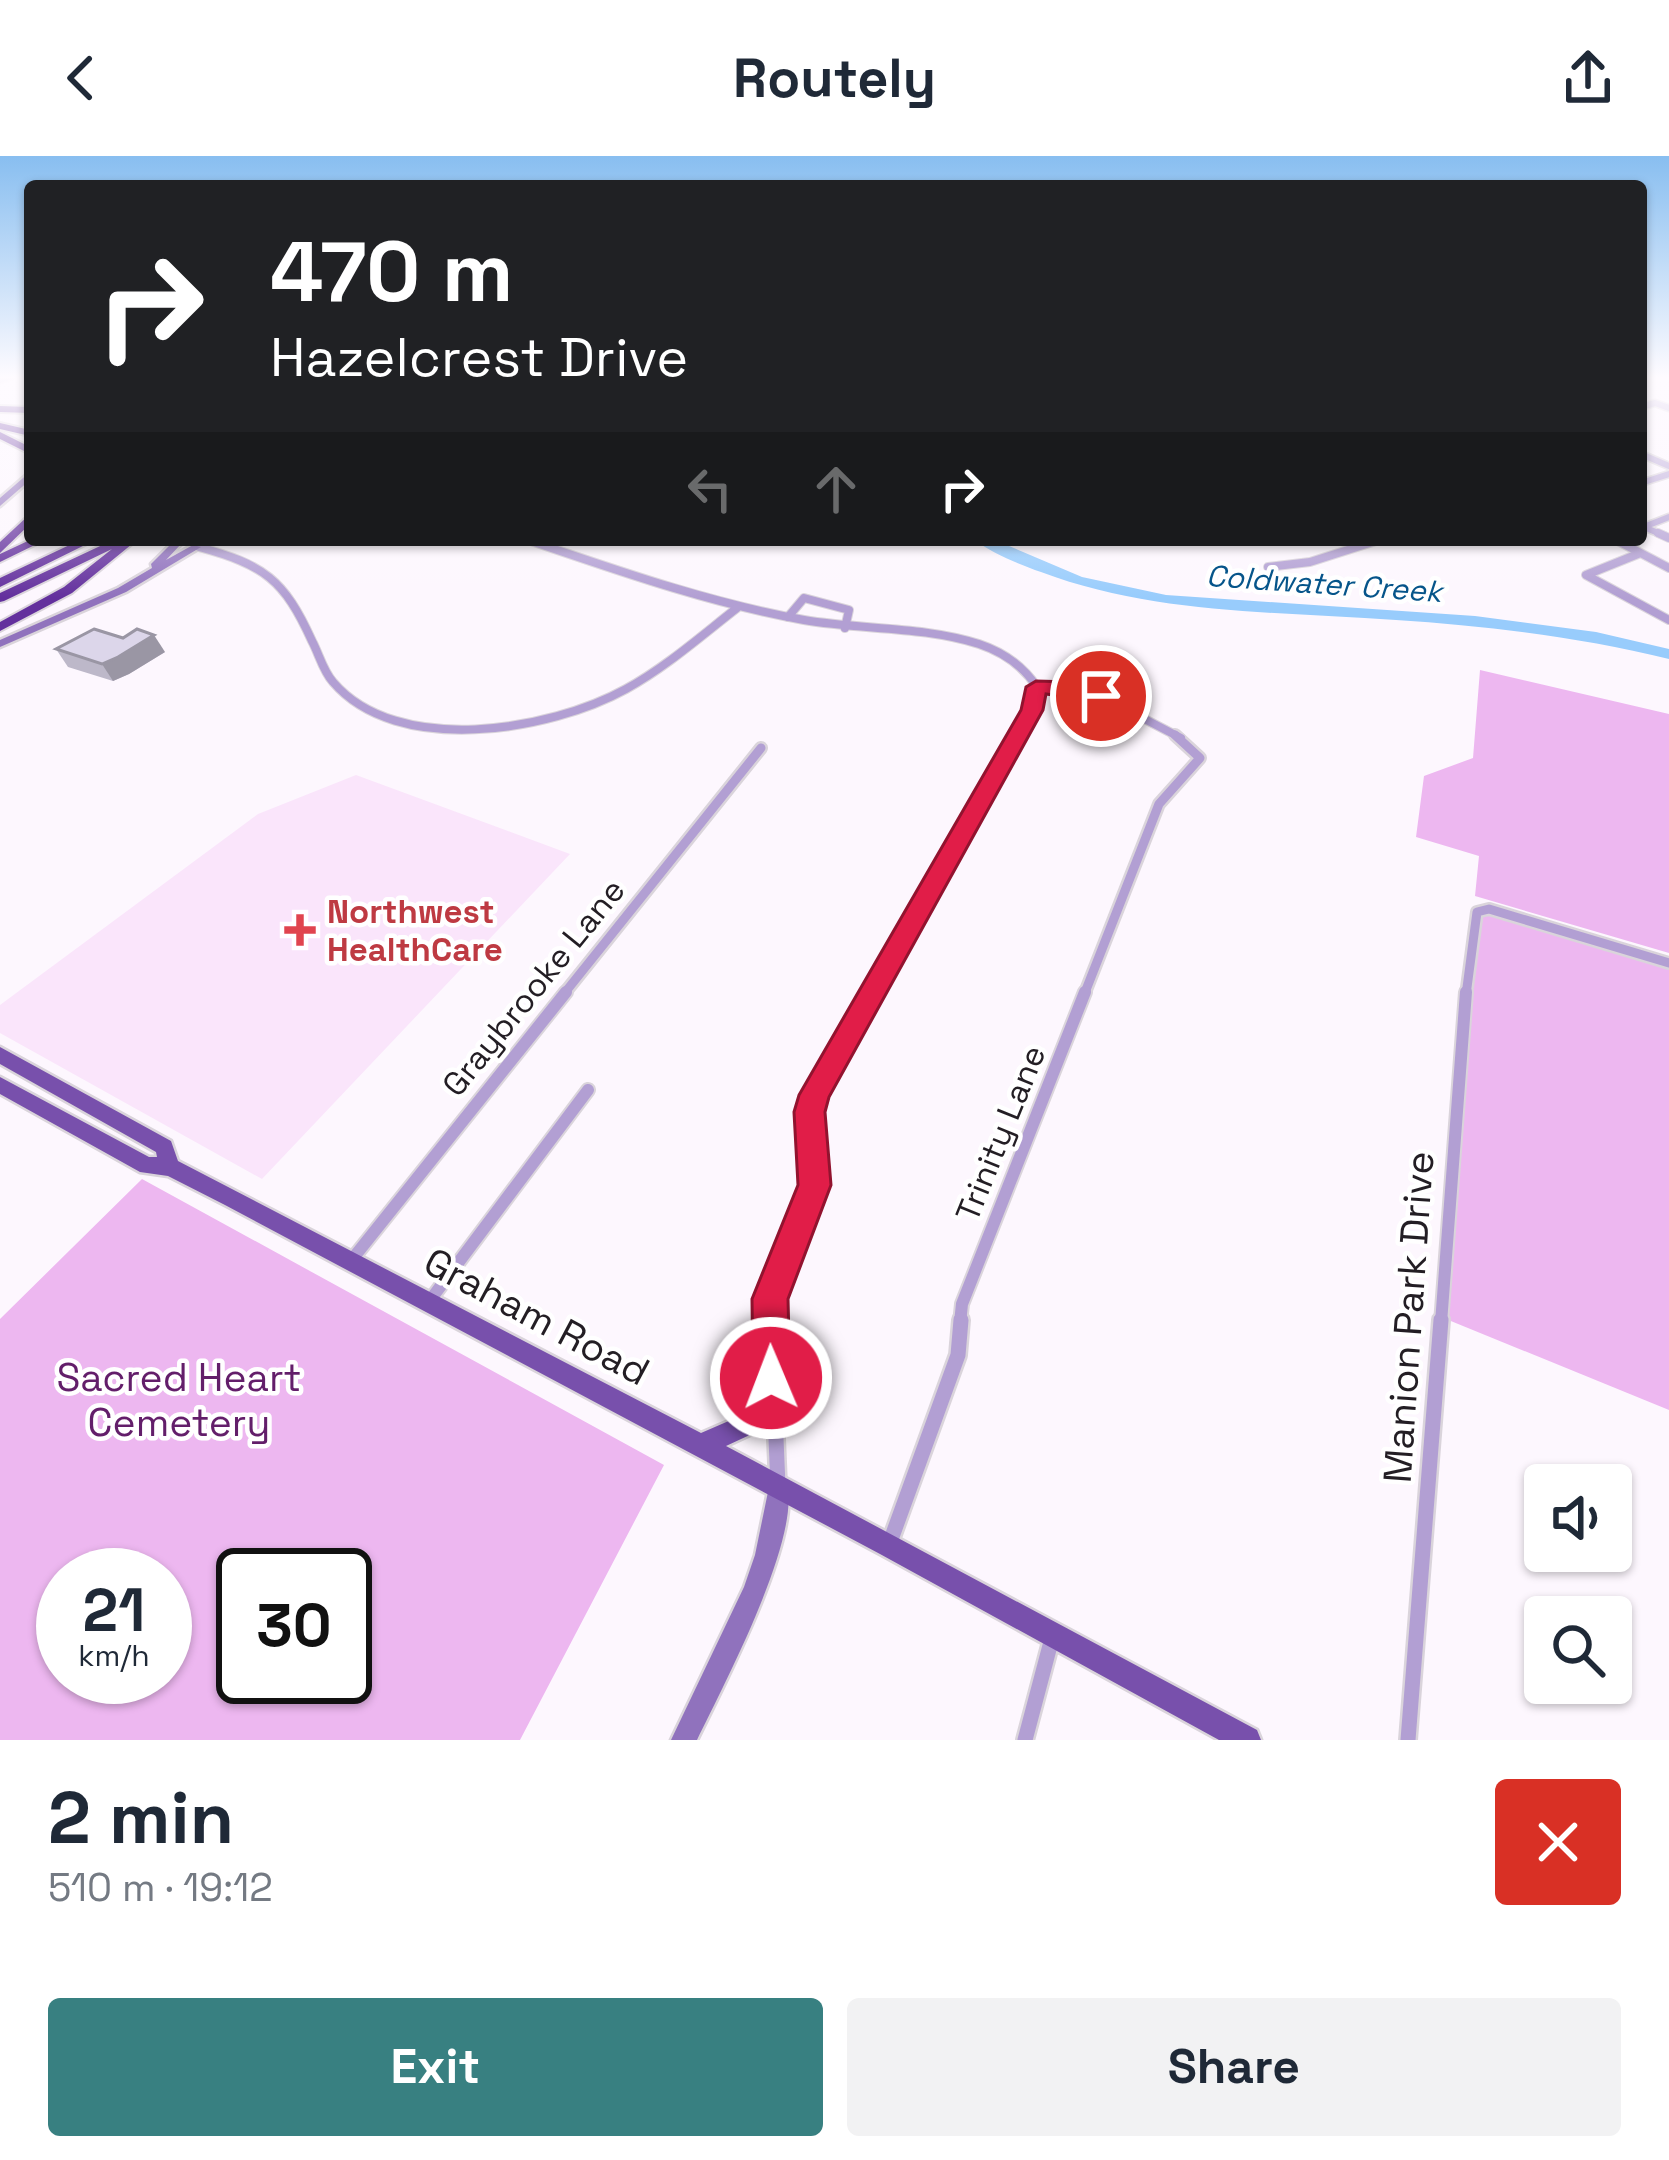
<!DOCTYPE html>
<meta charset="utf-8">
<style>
body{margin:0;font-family:"Space Grotesk",sans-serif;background:#f2f2f3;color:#1f2937;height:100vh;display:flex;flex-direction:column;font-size:45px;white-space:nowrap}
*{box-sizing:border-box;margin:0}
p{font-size:39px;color:#747a83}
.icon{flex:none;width:66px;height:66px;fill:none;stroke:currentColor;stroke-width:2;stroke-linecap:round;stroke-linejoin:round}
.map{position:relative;height:1584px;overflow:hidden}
.side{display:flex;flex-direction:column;background:#fff;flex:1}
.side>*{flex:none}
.top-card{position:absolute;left:24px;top:24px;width:1623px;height:366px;border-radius:12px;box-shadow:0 3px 9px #0004;background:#202124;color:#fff;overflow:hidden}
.controls{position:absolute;left:1524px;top:1308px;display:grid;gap:24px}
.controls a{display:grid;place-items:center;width:108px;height:108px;border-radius:12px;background:#fff;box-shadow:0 3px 9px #0004;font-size:60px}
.speed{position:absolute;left:36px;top:1392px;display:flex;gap:24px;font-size:60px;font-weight:700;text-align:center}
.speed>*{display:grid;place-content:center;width:156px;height:156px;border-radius:50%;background:#fff;box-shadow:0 3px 9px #0004;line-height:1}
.speed small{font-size:30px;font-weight:400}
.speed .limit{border:6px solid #111;border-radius:18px;background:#fff;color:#111}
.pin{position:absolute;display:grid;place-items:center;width:102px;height:102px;color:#fff;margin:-51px;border:6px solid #fff;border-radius:50%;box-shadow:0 3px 12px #0007}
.me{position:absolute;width:132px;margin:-66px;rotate:359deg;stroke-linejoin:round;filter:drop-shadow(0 0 9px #0008)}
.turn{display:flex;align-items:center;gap:42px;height:252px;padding:0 48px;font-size:54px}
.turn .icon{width:156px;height:156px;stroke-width:2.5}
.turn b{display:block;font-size:84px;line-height:102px}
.lanes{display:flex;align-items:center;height:114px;padding:0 48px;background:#0003;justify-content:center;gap:60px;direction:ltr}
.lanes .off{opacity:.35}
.round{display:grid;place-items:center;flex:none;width:126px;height:126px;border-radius:12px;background:#f2f2f3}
.head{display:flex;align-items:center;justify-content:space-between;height:204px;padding:0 48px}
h1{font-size:72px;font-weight:600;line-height:90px}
.action{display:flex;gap:24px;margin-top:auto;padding:24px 48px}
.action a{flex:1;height:138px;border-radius:12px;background:#388081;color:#fff;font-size:48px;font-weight:600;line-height:138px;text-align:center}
.action a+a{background:#f2f2f3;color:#1f2937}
header{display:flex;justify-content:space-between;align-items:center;height:156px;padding:0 48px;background:#fff;font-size:54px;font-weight:600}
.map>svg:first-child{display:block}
.built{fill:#fae5fb}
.green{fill:#edb7f0;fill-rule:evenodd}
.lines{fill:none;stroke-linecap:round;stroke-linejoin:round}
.river{fill:#98ccfc;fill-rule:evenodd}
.street-far4-casing{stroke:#dad4db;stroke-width:9}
.street-far3-casing{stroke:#dad4db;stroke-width:10}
.street-far2-casing{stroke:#dad4db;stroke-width:14}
.street-far1-casing{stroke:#dad4db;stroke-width:16}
.street-casing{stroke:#dad4db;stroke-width:20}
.secondary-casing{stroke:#dad4db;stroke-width:5}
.primary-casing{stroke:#dad4db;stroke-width:5}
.highway-casing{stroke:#dad4db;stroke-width:4}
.street-far4{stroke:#b29fd3;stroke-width:6}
.street-far3{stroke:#b29fd3;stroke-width:8}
.street-far2{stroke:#b29fd3;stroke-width:9}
.street-far1{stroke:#b29fd3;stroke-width:12}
.street{stroke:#b29fd3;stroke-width:15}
.secondary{fill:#9072bd;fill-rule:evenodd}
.primary{fill:#7850ac;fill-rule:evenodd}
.highway{fill:#63309d;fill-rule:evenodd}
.wall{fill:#bdb8c9}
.shaded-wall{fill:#9a96a4}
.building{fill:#dcd6ea;stroke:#9a96a4;stroke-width:3}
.route{fill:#e11d48;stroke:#92132f;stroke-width:3}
.health-dot{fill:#e0444e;stroke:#fff;stroke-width:4.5}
.labels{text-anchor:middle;stroke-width:9;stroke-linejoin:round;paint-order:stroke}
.far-water-label{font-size:30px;font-style:italic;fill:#06558a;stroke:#fff}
.health-label{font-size:33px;font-weight:bold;fill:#be3a42;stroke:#fff;text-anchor:start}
.street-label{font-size:33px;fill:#231e24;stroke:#fff}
.near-street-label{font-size:39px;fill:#231e24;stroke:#fff}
.near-park-label{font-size:39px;fill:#631e6a;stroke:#fff}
</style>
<header><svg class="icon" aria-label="back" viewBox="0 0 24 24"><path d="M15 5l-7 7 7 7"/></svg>Routely<svg class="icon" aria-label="share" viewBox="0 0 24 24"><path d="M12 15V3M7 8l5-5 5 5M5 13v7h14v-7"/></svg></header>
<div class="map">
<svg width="1669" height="1584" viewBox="0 0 1669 1584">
<rect width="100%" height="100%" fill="#fdf7fe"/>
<path class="built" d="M356,619L570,698L262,1023L0,877V849L258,658Z"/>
<g class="green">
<path d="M1480,514L1669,558V797L1475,740L1479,700L1416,681L1424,620L1473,602Z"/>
<path d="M1472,754L1669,812V1254L1441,1161Z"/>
<path d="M142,1023L664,1309L520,1584H0V1163ZM165,1419V1521H63V1419ZM243,1419H345V1521H243Z"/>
</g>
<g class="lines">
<path class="river" d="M975,384H995L1082,421L1166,439L1475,460L1596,476L1669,493V503C1579,481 1488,470 1396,464C1276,455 1155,459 1041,416C1019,408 993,398 975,384Z"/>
<g class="street-far4-casing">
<g id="street-far4">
<path d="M0,224L12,220"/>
<path d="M1641,251L1655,247L1669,252"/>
<path d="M1641,298L1669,310"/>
<path d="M1641,327L1669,318"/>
<path d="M1644,371L1665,380"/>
<path d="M1641,372L1669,361"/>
</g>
</g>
<g class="street-far3-casing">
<g id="street-far3">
<path d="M1658,377L1669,382"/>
<path d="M528,384C619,415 710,447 804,464C862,474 922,470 979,488C1003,496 1023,510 1037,531L1032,554L1016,582"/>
<path d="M1616,384L1669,412"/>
<path d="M199,391C264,409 284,423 312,485C319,498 323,515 333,526C397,601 550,575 626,533C666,511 701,480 737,452"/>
<path d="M1638,398L1586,419L1669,464"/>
<path d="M1268,411L1310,406L1379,384"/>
<path d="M788,461L804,442L849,454L845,472"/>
<path d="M1037,531L1091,535L1181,582"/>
</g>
</g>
<g class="street-far2-casing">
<g id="street-far2">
<path d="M563,839L761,592"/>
<path d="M870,839L1018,579"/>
<path d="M1084,839L1159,648L1200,602L1175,579"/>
<path d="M1466,839L1477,756L1489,753L1669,807"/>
</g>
</g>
<g class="street-far1-casing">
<g id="street-far1">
<path d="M350,1106L566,836"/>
<path d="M428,1147L588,934"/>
<path d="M771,1167C769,1121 804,1087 812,1043C818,1009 805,973 814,939L872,836"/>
<path d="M960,1167L962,1148L1085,836"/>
<path d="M1441,1167L1466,836"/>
</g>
</g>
<g class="street-casing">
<g id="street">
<path d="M771,1164L778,1330"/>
<path d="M889,1389L958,1199L961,1164"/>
<path d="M1025,1584L1052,1482"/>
<path d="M1408,1584L1441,1164"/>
</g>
</g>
<g class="secondary-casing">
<g id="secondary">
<path d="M30,316V324L0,350V342Z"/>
<path d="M210,384H228L207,389V385Z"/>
<path d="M174,385L182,387L166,404L193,389L201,391L126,436L0,491V484L118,432L152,412L151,408Z"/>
<path d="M778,1323L786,1326C804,1378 722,1532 697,1584H671L744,1431L755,1399L770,1326Z"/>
</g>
</g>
<g class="primary-casing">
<path id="primary" d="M0,891L171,985L178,1005L701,1277L738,1261L763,1214L771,1211L779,1214L782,1222L754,1277L726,1290L1257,1574L1261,1584H1219L880,1398L225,1049L168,1020L140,1016L0,938V921L149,1001H157L156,996L0,908Z"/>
</g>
<g class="highway-casing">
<g id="highway">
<path d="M0,250L30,251V257L0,256Z"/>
<path d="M0,267L30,274V280L0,273Z"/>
<path d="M0,276L30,291V298L0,283Z"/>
<path d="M30,358V368L0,397V386Z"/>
<path d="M30,384H45L0,406V398Z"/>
<path d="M80,384H95L0,431V422Z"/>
<path d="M113,384H137L72,437L0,475V466L64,431L112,393L4,445L0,446V437Z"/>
</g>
</g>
<use href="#street-far4" class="street-far4"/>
<use href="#street-far3" class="street-far3"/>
<use href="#street-far2" class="street-far2"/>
<use href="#street-far1" class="street-far1"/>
<use href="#street" class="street"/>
<use href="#secondary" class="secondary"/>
<use href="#primary" class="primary"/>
<use href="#highway" class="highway"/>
</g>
<path class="wall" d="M56,493L165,496L129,518L113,525L68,511Z"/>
<path class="shaded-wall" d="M154,479L165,496L129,518L113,525L102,508Z"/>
<path class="building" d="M94,473L123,482L137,473L154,479L118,501L102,508L56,493Z"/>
<linearGradient id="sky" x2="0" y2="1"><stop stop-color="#88bef0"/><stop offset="0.5" stop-color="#fefbff"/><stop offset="1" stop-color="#fefbff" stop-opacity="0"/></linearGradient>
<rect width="1669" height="442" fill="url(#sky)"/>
<path class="route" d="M1036,525L1072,526L1112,540L1101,546L1046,538L1043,554L829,941L825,956L831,1029L788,1143L790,1222L785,1235L771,1241L758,1235L753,1222L752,1143L798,1029L794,956L799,939L1021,554L1026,531Z"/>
<path class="health-dot" d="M294 756h12v12h12v12h-12v12h-12v-12h-12v-12h12z"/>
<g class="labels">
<g class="far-water-label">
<text transform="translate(1324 428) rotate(4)" y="10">Coldwater Creek</text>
</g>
<g class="health-label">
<text x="327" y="767">Northwest<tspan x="327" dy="38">HealthCare</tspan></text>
</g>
<g class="street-label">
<text transform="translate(533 831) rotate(-51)" y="12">Graybrooke Lane</text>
<text transform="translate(1000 977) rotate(-68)" y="12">Trinity Lane</text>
</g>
<g class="near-street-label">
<text transform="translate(537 1160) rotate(28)" y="14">Graham Road</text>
<text transform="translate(1408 1161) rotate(-86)" y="14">Manion Park Drive</text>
</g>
<g class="near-park-label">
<text x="179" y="1235">Sacred Heart<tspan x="179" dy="45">Cemetery</tspan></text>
</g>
</g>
</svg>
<div class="controls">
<a><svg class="icon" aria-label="sound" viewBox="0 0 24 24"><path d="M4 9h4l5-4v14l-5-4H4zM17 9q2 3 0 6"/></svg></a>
<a><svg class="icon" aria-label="search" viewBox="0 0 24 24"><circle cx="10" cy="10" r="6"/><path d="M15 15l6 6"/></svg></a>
</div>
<div class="speed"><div>21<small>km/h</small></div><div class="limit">30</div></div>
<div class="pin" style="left:1101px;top:540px;background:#d93025"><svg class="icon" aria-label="arrive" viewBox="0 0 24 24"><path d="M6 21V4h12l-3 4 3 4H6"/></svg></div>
<svg class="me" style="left:771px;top:1222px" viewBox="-20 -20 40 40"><circle r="17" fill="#e11d48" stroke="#fff" stroke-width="3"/><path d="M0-11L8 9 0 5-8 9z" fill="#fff"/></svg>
<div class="top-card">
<div class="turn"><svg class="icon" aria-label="right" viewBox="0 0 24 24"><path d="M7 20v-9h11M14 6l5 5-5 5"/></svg><div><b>470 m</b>Hazelcrest Drive</div></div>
<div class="lanes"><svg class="icon off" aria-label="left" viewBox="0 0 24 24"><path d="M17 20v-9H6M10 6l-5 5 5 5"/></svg><svg class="icon off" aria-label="ahead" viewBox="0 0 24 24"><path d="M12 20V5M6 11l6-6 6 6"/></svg><svg class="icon" aria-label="right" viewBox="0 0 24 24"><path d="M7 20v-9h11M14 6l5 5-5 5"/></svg></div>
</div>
</div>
<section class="side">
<div class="head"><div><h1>2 min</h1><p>510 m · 19:12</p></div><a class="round" style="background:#d93025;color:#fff"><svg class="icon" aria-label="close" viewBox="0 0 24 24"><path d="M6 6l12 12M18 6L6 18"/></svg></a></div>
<div class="action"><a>Exit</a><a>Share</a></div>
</section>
